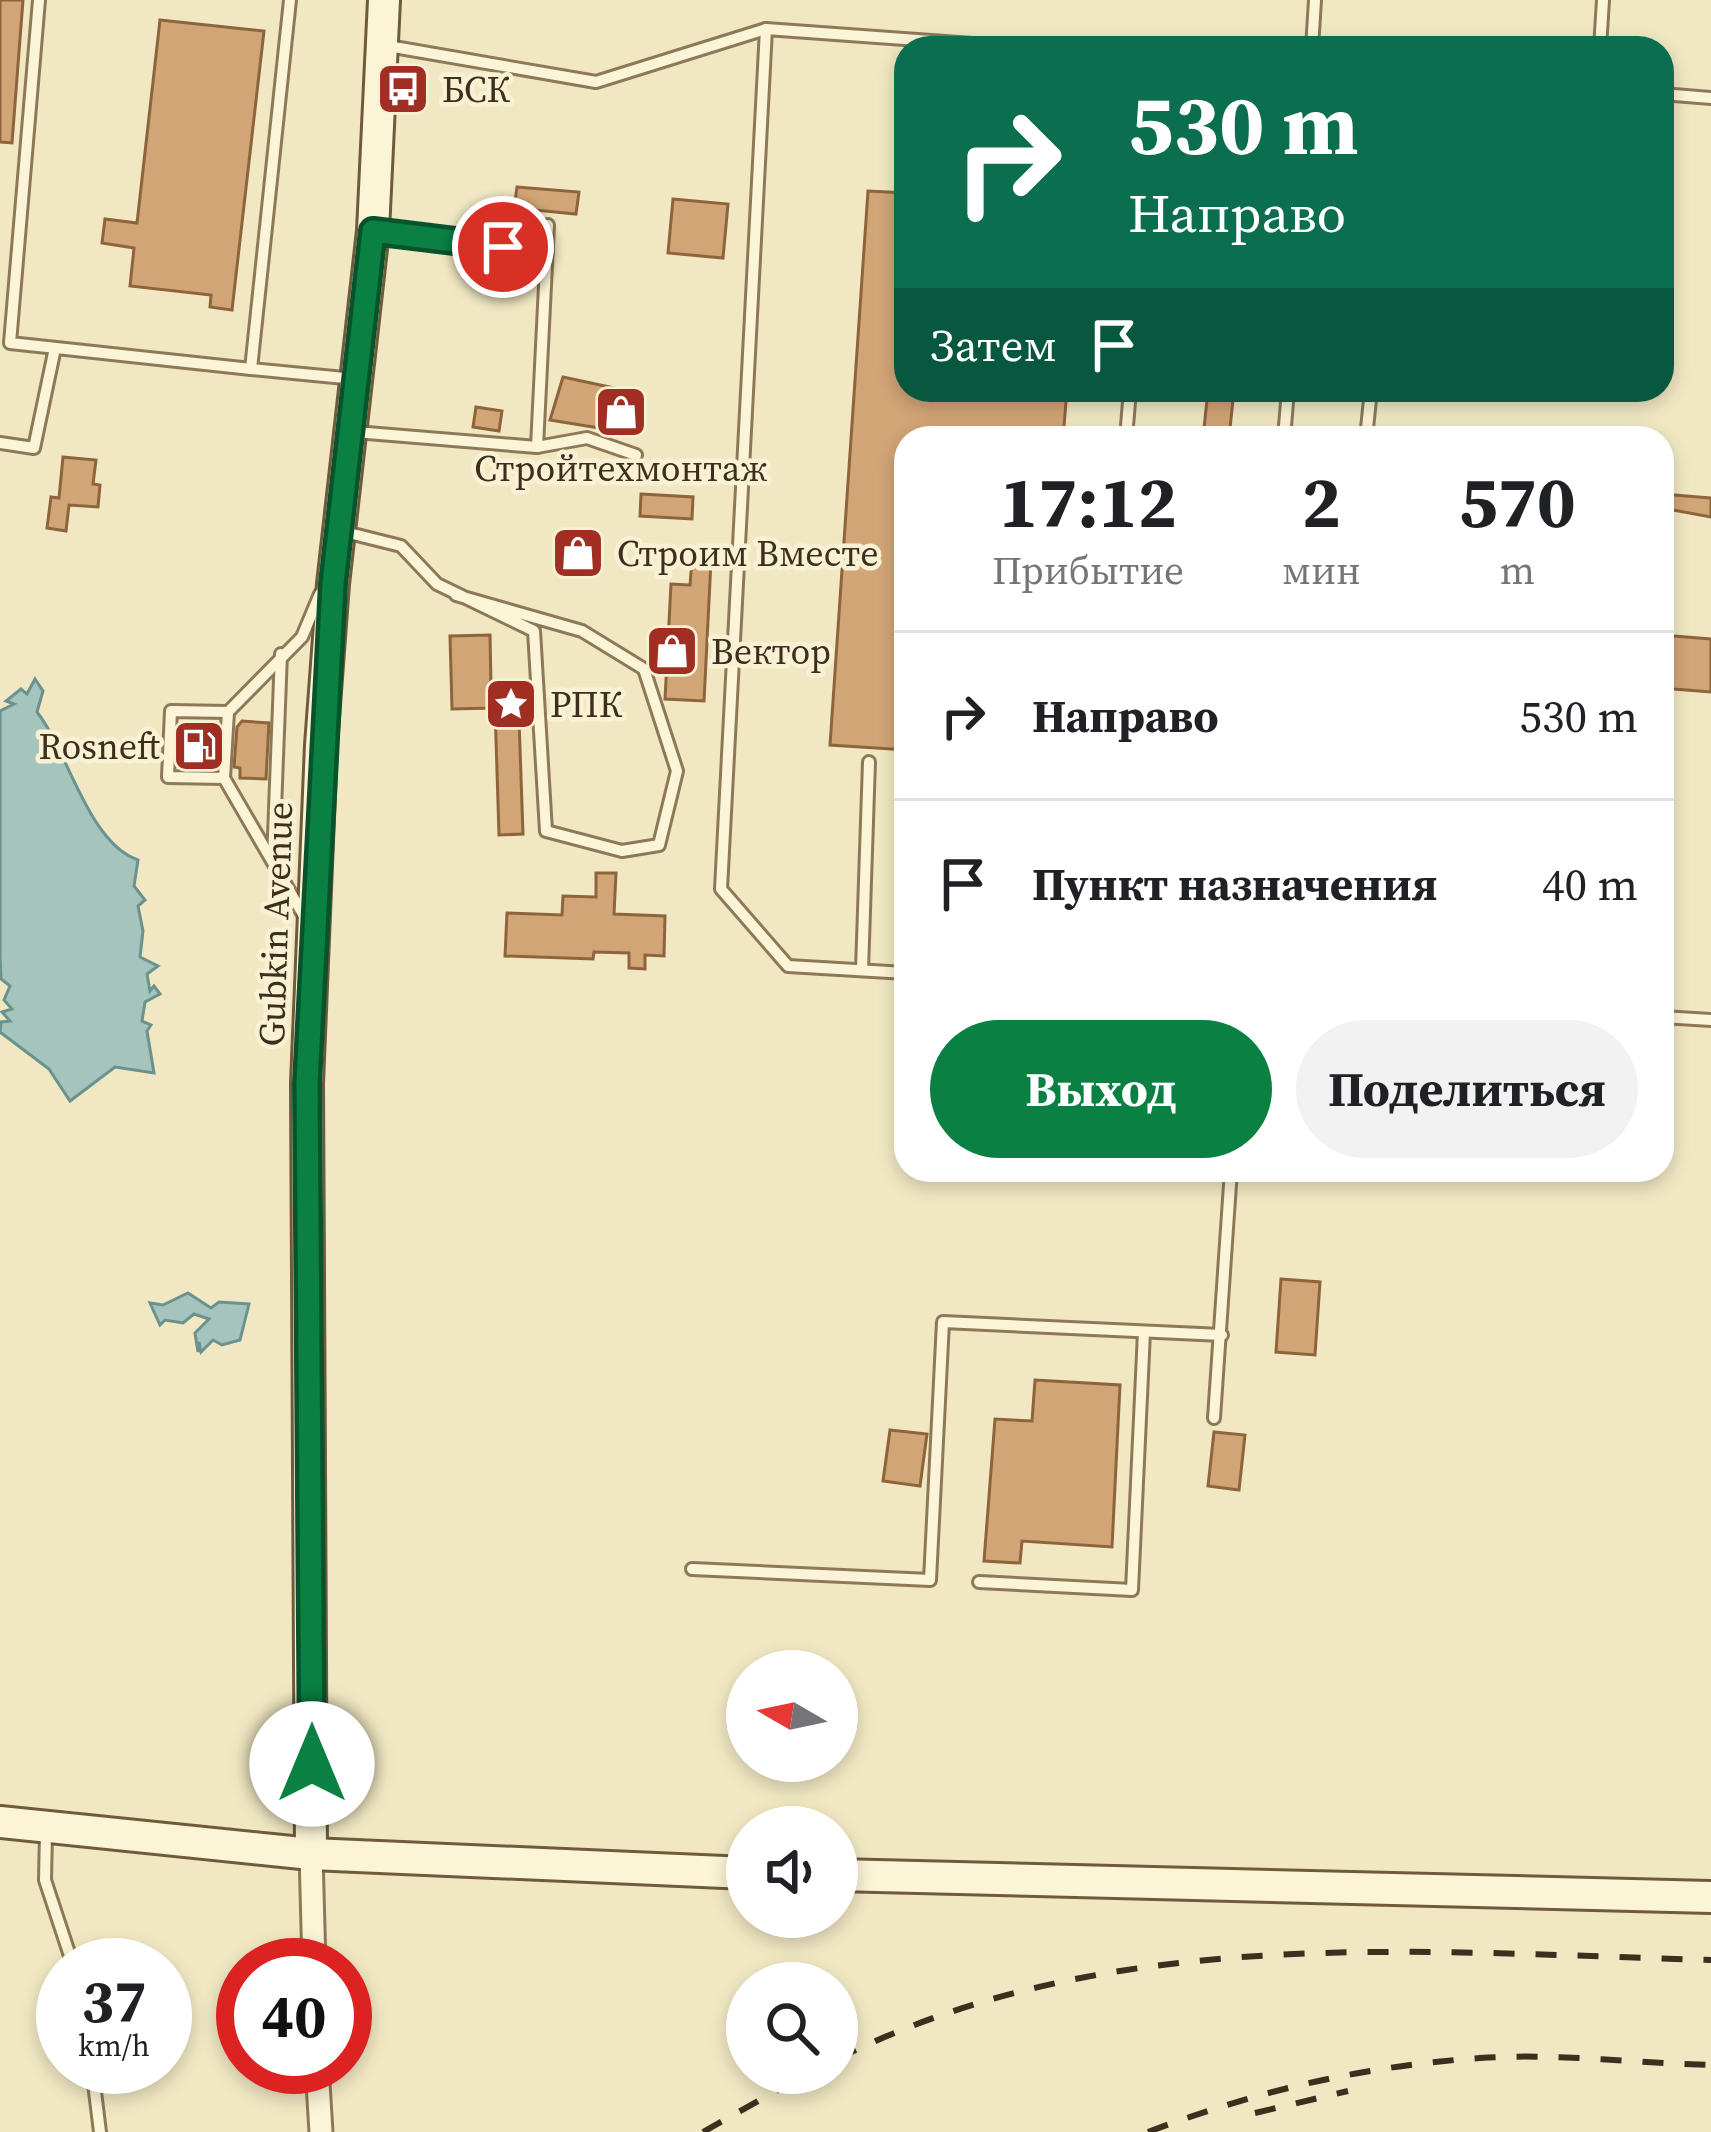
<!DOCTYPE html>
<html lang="ru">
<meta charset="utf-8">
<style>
body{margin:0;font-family:"Source Serif 4",serif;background:#f2f2f2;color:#202124;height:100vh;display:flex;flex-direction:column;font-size:45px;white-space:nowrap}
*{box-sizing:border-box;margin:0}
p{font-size:39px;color:#757577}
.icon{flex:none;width:66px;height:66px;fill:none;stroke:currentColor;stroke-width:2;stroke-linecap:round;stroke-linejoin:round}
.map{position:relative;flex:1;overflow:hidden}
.sheet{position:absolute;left:894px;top:426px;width:780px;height:756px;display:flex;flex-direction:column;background:#fff;border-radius:36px;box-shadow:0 6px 18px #0003}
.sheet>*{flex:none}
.top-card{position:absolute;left:894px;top:36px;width:780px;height:366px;border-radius:36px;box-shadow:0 6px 18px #0003;background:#0b6e4f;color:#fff;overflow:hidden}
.needle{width:78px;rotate:279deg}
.controls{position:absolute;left:726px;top:1650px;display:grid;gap:24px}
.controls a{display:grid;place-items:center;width:132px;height:132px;border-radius:50%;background:#fff;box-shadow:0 6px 18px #0003;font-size:60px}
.speed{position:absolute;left:36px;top:1938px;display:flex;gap:24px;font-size:60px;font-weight:700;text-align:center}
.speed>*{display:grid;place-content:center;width:156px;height:156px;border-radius:50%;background:#fff;box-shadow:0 6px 18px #0003;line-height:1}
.speed small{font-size:30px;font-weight:400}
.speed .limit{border:18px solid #d22;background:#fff;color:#111}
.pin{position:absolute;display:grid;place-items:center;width:102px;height:102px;color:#fff;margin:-51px;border:6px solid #fff;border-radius:50%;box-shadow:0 3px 12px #0007}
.me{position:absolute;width:132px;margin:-66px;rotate:0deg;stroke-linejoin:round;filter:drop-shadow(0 0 9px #0008)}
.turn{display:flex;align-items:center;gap:42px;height:252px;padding:0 36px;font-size:54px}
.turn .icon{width:156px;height:156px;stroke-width:2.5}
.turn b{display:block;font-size:84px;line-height:102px}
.then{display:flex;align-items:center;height:114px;padding:0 36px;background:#0003;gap:24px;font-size:45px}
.eta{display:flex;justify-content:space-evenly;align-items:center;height:204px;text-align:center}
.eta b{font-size:72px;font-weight:700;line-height:84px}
.cta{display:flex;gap:24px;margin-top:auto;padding:24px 36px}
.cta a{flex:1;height:138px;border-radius:72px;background:#0b8043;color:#fff;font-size:48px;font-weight:700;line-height:138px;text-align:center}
.cta a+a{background:#f2f2f2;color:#202124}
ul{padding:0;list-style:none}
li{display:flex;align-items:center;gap:36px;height:168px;padding:0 36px;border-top:3px solid #e0e0e0}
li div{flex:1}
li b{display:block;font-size:45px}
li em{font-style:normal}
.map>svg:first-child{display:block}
.water{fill:#a5c4be;stroke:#6b938d;stroke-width:3}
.building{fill:#d2a576;stroke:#8e643c;stroke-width:3}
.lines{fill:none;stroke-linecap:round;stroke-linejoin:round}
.lane-casing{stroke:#8d7958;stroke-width:16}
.street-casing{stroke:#8d7958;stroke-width:27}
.secondary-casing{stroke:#6f5a3b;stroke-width:36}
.lane{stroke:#fbf4d7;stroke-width:10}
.street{stroke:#fbf4d7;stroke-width:21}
.secondary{stroke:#fbf4d7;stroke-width:30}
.rail{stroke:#3c2f1d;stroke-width:6;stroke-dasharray:21 21;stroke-linecap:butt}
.route-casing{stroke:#07532c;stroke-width:30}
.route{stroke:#0b8043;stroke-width:21}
.labels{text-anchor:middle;stroke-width:9;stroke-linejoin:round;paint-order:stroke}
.poi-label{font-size:36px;fill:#3c2f1d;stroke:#f8f1d3;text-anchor:start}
.street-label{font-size:36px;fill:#3c2f1d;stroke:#f8f1d3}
</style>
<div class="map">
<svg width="1711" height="2132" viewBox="0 0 1711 2132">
<rect width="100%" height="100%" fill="#f1e8c3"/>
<g class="water">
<path d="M35,679L43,691L37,712C68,751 88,843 138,860L134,886L145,900L138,906L143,931L140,957L158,966L147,974L150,991L154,986L160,994L145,1002L142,1021L151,1025L147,1031L154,1073L115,1067L70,1101L49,1069L0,1032L1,1022L10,1021L2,1012L12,1009L4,1000L10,986L1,979L0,956V711L14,704L6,701L21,689L27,694Z"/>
<path d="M188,1293L211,1308L219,1302L249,1304L240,1340L222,1345L213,1340L201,1352L199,1342L198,1352L195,1333L209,1319L194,1314L183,1323L165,1320L160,1325L150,1303L163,1305Z"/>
</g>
<g class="building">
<path d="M0,0H23L12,143L0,142Z"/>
<path d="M160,20L264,31L232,310L210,307L211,295L130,286L134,248L102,243L105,219L137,223Z"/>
<path d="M517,187L579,192L576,214L514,208Z"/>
<path d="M868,191L906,193V390H1067L1063,438H906V750L830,745Z"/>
<path d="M673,199L728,204L723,258L668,253Z"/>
<path d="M563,377L642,394L636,434L550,420Z"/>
<path d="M1208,390H1234L1229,438H1203Z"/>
<path d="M476,407L502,411L499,431L473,427Z"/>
<path d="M63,457L96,460L93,484L100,485L98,507L69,505L66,531L47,528L51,497L59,498Z"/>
<path d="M641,494L693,497L692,519L640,516Z"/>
<path d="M1662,494L1711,498V517L1662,508Z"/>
<path d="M692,560L711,561L704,701L665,699L671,584L690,585Z"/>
<path d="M490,635L491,686L527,685L529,718L519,719L523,834L499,835L495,708L452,709L450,636Z"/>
<path d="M1662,635L1711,639V692L1662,688Z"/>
<path d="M242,721L269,723L266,779L240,778V768L234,767L237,727Z"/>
<path d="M184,725L217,726L215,767L182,765Z"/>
<path d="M596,873H616L614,914L665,916L664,956L645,955V969L629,968V953L594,952L593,959L505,956L507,913L562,915L563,896L596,897Z"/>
<path d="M1281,1279L1320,1282L1315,1355L1276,1352Z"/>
<path d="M1035,1380L1120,1385L1112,1547L1022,1541L1020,1563L984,1561L995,1419L1032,1421Z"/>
<path d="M890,1430L927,1434L920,1486L883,1481Z"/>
<path d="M1214,1432L1245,1435L1239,1490L1208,1486Z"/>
</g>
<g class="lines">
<g class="lane-casing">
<g id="lane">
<path d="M39,0L10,343L251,369L290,0"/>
<path d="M766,29L721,889L788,966L906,973"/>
<path d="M388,46L596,82L766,29L1027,48"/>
<path d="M1312,48L1315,0"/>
<path d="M1600,48L1603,0"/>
<path d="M1662,94L1711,98"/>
<path d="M376,232L547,253"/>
<path d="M251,369L355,379"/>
<path d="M355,432L537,447L587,438L636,455"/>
<path d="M1126,438L1130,390"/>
<path d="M1284,438L1288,390"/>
<path d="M1366,438L1371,390"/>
<path d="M0,443L34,448L55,348"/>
<path d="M537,447L548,225"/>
<path d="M345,532L401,546L437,584L534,631L546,831L622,851L659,845L677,771L644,669L582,631L456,595"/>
<path d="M224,778L228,712"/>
<path d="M273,861L281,654"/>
<path d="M304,916L224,778L168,777L171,711L228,712L302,637L320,594"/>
<path d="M862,970L869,762"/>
<path d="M1662,1017L1711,1020"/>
<path d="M1214,1418L1231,1170"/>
<path d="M692,1569L930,1580L943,1322L1222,1335"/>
<path d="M979,1582L1132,1590L1144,1332"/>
<path d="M46,1832L45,1880L73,1965"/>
<path d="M92,2067L100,2132"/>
</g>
</g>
<g class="street-casing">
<g id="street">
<path d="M311,1854L314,1965"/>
<path d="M317,2067L321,2132"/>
</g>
</g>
<g class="secondary-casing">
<g id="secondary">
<path d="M0,1822L311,1854L747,1873"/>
<path d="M311,1854L307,1083L321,745L333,584L373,231L384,0"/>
<path d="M837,1875L1711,1897"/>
</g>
</g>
<use href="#lane" class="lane"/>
<use href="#street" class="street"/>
<use href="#secondary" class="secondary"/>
<g class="rail">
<path d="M837,2059C1110,1923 1416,1952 1711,1960"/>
<path d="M1255,2113L1348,2091"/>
<path d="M703,2132L808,2073"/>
<path d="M1148,2132C1256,2091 1364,2066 1480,2058C1556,2053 1635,2063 1711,2065"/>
</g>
</g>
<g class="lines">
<g class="route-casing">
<path id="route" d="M312,1764L307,1083L333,584L373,231L503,247"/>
</g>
<use href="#route" class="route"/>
</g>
<defs>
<g id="bus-square" transform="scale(2.7)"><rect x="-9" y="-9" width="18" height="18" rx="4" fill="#a12e23" stroke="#f8f1d3"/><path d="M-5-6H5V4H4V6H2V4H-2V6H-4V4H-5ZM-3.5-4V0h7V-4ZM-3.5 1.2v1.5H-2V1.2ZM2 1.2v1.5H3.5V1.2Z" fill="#fff"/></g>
<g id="shop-square" transform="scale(2.7)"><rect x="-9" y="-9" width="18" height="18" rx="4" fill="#a12e23" stroke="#f8f1d3"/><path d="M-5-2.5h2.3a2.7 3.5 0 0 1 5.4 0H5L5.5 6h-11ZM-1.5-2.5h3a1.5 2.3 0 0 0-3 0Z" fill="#fff"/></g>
<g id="sight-square" transform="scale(2.7)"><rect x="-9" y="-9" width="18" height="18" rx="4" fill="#a12e23" stroke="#f8f1d3"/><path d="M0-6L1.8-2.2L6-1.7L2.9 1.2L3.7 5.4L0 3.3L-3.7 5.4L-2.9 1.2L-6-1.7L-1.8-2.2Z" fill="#fff"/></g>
<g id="fuel-square" transform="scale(2.7)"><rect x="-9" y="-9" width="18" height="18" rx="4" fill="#a12e23" stroke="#f8f1d3"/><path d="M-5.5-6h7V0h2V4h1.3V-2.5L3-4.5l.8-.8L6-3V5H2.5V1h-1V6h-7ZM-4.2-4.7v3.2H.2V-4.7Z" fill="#fff"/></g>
</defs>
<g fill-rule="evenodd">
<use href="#bus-square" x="403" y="89"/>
<use href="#shop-square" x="621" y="412"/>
<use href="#shop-square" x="578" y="553"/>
<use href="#shop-square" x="672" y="651"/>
<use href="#sight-square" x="511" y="704"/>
<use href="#fuel-square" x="199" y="746"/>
</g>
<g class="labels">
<g class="poi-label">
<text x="442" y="102">БСК</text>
<text x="621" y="481" text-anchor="middle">Стройтехмонтаж</text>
<text x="617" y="566">Строим Вместе</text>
<text x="711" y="664">Вектор</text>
<text x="550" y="717">РПК</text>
<text x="160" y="759" text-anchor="end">Rosneft</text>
</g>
<g class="street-label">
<text transform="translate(275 924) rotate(-88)" y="13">Gubkin Avenue</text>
</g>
</g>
</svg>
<div class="controls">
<a><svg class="needle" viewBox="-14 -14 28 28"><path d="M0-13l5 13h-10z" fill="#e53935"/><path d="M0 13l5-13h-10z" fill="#757577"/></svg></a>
<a><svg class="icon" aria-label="sound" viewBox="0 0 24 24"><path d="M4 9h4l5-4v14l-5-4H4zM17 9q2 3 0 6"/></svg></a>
<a><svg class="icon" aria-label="search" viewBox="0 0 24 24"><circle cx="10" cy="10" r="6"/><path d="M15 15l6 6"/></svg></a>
</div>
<div class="speed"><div>37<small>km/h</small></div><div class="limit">40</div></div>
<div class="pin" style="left:503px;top:247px;background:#d93025"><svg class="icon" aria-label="arrive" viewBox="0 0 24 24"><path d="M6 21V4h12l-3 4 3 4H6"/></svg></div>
<svg class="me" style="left:312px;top:1764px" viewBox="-20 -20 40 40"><circle r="19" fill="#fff"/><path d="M0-13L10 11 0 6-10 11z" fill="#0b8043"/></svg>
<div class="top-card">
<div class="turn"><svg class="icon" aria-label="right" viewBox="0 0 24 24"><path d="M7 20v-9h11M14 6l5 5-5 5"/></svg><div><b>530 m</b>Направо</div></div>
<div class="then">Затем<svg class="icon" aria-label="arrive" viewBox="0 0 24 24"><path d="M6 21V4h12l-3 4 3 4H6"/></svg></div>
</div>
<section class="sheet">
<div class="eta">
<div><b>17:12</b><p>Прибытие</p></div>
<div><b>2</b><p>мин</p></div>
<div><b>570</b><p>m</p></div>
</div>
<ul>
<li><svg class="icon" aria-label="right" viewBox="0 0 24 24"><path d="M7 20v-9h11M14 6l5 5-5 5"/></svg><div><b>Направо</b></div><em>530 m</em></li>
<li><svg class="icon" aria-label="arrive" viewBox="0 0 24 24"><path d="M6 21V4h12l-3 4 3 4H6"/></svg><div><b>Пункт назначения</b></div><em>40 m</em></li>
</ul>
<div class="cta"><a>Выход</a><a>Поделиться</a></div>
</section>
</div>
